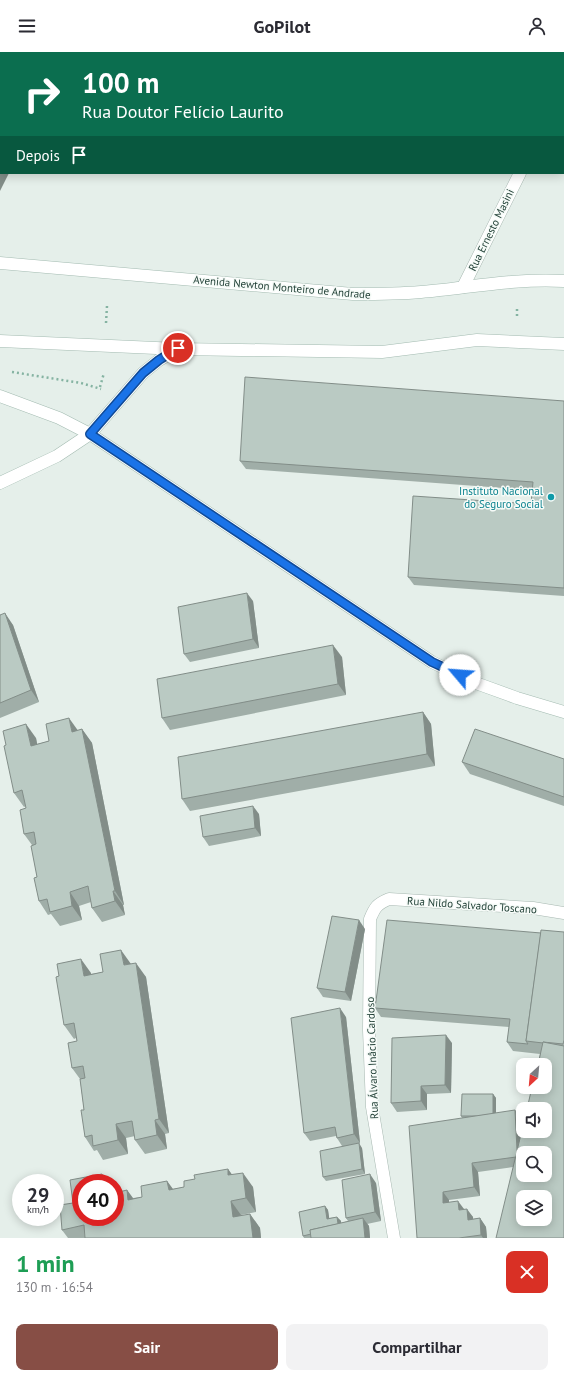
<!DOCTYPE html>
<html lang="pt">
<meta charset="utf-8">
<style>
body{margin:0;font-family:"PT Sans",sans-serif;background:#f2f2f3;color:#2b2b33;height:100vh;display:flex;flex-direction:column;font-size:15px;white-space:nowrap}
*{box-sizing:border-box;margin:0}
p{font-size:13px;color:#7c7c81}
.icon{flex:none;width:22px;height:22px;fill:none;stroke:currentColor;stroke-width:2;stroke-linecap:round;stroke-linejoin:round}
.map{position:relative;height:1186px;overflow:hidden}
.drawer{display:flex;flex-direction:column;background:#fff;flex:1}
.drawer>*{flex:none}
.guide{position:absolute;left:0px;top:0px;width:564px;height:122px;box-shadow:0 2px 10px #0003;background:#0b6e4f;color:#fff;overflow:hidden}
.needle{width:26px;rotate:206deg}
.buttons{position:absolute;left:516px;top:1006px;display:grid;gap:8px}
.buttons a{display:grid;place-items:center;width:36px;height:36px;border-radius:8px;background:#fff;box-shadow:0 2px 10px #0003;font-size:20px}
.speed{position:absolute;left:12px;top:1122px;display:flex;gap:8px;font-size:20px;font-weight:700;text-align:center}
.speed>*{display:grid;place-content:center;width:52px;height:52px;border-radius:50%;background:#fff;box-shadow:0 2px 10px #0003;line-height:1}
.speed small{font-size:10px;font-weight:400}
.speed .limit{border:6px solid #d22;background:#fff;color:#111}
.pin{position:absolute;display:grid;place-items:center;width:34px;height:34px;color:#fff;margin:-17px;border:2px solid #fff;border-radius:50%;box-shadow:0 1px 4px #0007}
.me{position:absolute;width:44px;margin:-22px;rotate:297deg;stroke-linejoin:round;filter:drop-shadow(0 0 3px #0008)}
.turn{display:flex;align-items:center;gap:14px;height:84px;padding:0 16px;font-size:18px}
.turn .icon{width:52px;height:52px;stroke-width:2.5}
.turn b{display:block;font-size:28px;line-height:34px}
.then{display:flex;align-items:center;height:38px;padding:0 16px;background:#0003;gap:8px;font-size:15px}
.round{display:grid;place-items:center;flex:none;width:42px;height:42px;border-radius:8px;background:#f2f2f3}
.headline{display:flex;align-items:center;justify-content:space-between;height:68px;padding:0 16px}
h1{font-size:24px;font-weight:700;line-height:30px;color:#1e9e55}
.action{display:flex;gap:8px;margin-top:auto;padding:8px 16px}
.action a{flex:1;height:46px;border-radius:8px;background:#874e45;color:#fff;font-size:16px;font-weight:700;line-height:46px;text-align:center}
.action a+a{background:#f2f2f3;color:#2b2b33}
header{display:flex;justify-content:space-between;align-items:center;height:52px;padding:0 16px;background:#fff;font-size:18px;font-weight:700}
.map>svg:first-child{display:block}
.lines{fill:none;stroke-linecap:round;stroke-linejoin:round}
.street-casing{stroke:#a7b8b1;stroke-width:13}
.secondary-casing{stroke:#a3bbb1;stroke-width:13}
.path{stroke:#85b3a2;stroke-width:2.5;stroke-dasharray:2 3;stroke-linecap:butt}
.street{stroke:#fff;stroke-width:12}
.secondary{stroke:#fff;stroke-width:12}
.wall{fill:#a0aea8}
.shaded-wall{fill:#828d88}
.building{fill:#bacac3;stroke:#828d88;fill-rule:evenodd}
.route-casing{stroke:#114b97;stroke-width:10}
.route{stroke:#1a73e8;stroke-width:7}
.culture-dot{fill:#0f9aa8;stroke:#f6fbf8;stroke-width:1.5}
.labels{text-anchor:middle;stroke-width:3;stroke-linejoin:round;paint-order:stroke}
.street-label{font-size:11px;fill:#234238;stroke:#f6fbf8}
.culture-label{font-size:11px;fill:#0d838f;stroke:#f6fbf8;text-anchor:end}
</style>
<header><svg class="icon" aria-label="menu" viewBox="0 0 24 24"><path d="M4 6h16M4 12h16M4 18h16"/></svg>GoPilot<svg class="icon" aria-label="person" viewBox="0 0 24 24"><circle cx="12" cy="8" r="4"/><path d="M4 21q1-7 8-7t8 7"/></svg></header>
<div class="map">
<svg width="564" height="1186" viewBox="0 0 564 1186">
<rect width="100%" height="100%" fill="#e5efea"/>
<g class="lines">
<g class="street-casing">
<g id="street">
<path d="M334,0L336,1"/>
<path d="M563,29L564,27"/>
<path d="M563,103L564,104"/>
<path d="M463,235L520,121"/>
<path d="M394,1186L372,1055L369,978L370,867C375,855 377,852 389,847L533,856L564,861"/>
</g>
</g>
<g class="secondary-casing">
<g id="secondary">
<path d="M0,211L353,242C376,242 398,242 421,240C468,236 516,226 564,229"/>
<path d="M0,289L178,297L382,300L477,288L564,292"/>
<path d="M0,344L59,366L90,382L432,610L473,630L517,646L564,660"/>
<path d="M0,431L57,404L90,382L143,321L159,308L178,297"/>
</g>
</g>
<g class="path">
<path d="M517,257V266"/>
<path d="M106,271L107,254"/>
<path d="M12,320L81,331L101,337"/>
<path d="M100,335L104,321"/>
</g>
<use href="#street" class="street"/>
<use href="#secondary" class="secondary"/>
</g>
<g class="wall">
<path d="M564,349V544L414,533L408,525L531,452L532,438L246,417L240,409Z"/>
<path d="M253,549L259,596L190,610L184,602Z"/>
<path d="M0,563L13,573L39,650L0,666Z"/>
<path d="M342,605L346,643L170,678L162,666Z"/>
<path d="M423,660L431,672L435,714L190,759L182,747Z"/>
<path d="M82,677L92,691L124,853H123L125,863L102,870L92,856L91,850L79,854L82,868L60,874L51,862L48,863L39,849L37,825L32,793L24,782L26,754L24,755L14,741L6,693L36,686L37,692L49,689Z"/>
<path d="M564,707V754L470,722L462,710Z"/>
<path d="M259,762L261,784L209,794L203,785Z"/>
<path d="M365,877L351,949L323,945L317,936Z"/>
<path d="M564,880V1186L513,1115L478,1120L480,1144L449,1148V1150L464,1157L473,1165V1167L480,1166L486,1175L487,1186H417L462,1066L461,1064L493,1042L496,1046V1061L521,1067L522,1080L540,1002L513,999L507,990L509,975L381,965L375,956L541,881Z"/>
<path d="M131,912L146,925L169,1081L165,1082L167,1097L145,1102L135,1088V1084L126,1086L128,1102L103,1108L97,1098L94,1099L85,1085L84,1058L80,1027L72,1016L77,989L76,986L74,987L64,973L91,921V922L103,920Z"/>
<path d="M346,965L360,1091L351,1093L362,1096L365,1122L326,1129L323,1125L342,1094L337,1086L336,1084L310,1089L304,1081Z"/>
<path d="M452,991L451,1041L427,1042V1058L397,1060L391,1051Z"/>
<path d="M228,1117L232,1123L253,1135L256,1160L241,1163V1164L250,1162L260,1176L261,1186H68L62,1178L73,1151L81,1165L127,1138L133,1146L142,1145L167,1129L173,1137L184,1135L195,1127Z"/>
<path d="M376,1131L381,1169L367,1172L369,1174L370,1186H304L303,1184L325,1154L328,1158L329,1166L337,1165L341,1169V1171L348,1169L346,1166Z"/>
</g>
<g class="shaded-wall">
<path d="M1,97V121H9L0,139V99Z"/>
<path d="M247,541L253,549L259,596L253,587Z"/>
<path d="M5,561L13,573L39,650L31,638Z"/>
<path d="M333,593L342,605L346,643L338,632Z"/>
<path d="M423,660L431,672L435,714L427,702Z"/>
<path d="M69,666L79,680H72Z"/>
<path d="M26,672L36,686L40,708L31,694Z"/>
<path d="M82,677L92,691L124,853L115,839Z"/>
<path d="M253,754L259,762L261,784L255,776Z"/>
<path d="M113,839L123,853L125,863L115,849Z"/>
<path d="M70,840L79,854L82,868L72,854Z"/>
<path d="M359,868L365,877L351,949L345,940Z"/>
<path d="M121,898L131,912L124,913Z"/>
<path d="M81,907L91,921L93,938L84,924Z"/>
<path d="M136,911L146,925L169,1081L159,1067Z"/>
<path d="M340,956L346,965L360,1091L354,1082Z"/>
<path d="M446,983L452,991L451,1041L445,1033Z"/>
<path d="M421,1034L427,1042V1058L421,1049Z"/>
<path d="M493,1042L496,1046V1068L493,1063Z"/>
<path d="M515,1058L521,1067L523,1103L518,1105Z"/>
<path d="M155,1068L165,1082L167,1097L157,1083Z"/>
<path d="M116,1072L126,1086L128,1102L118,1088Z"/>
<path d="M359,1091L362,1096L365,1122L362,1117Z"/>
<path d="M472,1111L478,1120L480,1144L474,1135Z"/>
<path d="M228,1117L238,1131L228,1123Z"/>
<path d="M243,1121L253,1135L256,1160L246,1146Z"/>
<path d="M102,1122L109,1131H103Z"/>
<path d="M370,1122L376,1131L381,1169L375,1160Z"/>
<path d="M167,1129L177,1143L169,1138Z"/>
<path d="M127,1138L137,1152L128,1148Z"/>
<path d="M443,1140L449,1148V1159L443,1151Z"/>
<path d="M231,1149L241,1163L242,1179L233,1165Z"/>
<path d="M458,1149L464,1157L459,1158Z"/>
<path d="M325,1154L328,1158L330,1171L327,1167Z"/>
<path d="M467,1157L473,1165L474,1176L468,1168Z"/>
<path d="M250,1162L260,1176L261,1186H253Z"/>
<path d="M337,1165L341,1169L342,1180L339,1176Z"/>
<path d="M363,1166L369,1174L370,1186H365Z"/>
<path d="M480,1166L486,1175L487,1186H483L481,1183Z"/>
</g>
<g class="building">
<path d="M0,80H1V97L0,99Z"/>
<path d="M245,325L564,349V536L408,525L413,444L531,452L533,430L240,409Z"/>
<path d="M247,541L253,587L184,602L178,555Z"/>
<path d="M5,561L31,638L0,651V563Z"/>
<path d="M333,593L338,632L162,666L157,627Z"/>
<path d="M423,660L427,702L182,747L178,705Z"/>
<path d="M69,666L72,680L82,677L115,839H113L115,849L92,856L88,834L70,840L72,854L50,860L47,847L39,849L34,826L37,825L31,794L36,792L34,780L24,782L20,758L26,756L22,738L14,741L4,694L6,693L3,679L26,672L31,694L49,689L46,672Z"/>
<path d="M475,677L564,707V745L462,710Z"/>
<path d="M253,754L255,776L203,785L200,764Z"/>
<path d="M332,864L359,868L345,940L317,936Z"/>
<path d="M387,868L541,881L526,989L528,992L507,990L510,967L375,956Z"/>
<path d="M541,878L564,880V988L563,992L543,990V991L526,989Z"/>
<path d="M121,898L124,913L136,911L159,1067L155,1068L157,1083L135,1088L132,1069L116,1072L118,1088L93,1094L92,1083L85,1085L81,1058H84L80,1027L85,1026L83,1014L72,1016L68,991L77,989L74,971L64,973L56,925L59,924L57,912L81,907L84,924L103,920L100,902Z"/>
<path d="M340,956L354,1082L337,1086L335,1075L304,1081L291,966Z"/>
<path d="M446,983L445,1033L421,1034V1049L391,1051L392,986Z"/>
<path d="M543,990L564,994V1186H496L523,1074V1079H545V1057H527L532,1035H545V1013H538ZM523,1101H545V1123H523ZM523,1145H545V1167H523Z"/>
<path d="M462,1042H493V1062L478,1064H461Z"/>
<path d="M515,1058L517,1098L516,1105L472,1111L474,1135L443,1140V1151L458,1149L459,1158L467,1157L468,1168L480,1166L481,1183L459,1186H417L409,1074Z"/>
<path d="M359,1091L362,1117L323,1125L320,1099Z"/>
<path d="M228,1117V1123L243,1121L246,1146L231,1149L233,1165L250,1162L253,1186H85L84,1173L62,1178L60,1153L73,1151L70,1128L102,1122L103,1131H81V1165H115V1141L127,1138L128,1148L142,1145L141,1134L167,1129L169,1138L184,1135V1129L195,1127L194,1123Z"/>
<path d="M370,1122L375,1160L346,1166L342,1128Z"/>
<path d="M325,1154L327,1167L337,1165L338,1172L310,1178L311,1182L303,1184L299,1160Z"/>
<path d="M363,1166L365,1186H311L310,1178Z"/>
</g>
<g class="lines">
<g class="route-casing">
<path id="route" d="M178,296L159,308L143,321L90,382L432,610L460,623"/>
</g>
<use href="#route" class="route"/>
</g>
<circle class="culture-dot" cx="551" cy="445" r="4"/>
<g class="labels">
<g class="street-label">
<text transform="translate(491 178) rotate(-64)" y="4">Rua Ernesto Masini</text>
<text transform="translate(282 235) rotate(5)" y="4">Avenida Newton Monteiro de Andrade</text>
<text transform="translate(472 853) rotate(4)" y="4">Rua Nildo Salvador Toscano</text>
<text transform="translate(372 1006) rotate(-92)" y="4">Rua Álvaro Inâcio Cardoso</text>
</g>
<g class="culture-label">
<text x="543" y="443">Instituto Nacional<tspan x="543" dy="13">do Seguro Social</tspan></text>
</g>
</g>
</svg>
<div class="buttons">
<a><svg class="needle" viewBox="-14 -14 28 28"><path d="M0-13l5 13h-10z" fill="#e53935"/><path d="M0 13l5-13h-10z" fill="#7c7c81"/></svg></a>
<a><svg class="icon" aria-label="sound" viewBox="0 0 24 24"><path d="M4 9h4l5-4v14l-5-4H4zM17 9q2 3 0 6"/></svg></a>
<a><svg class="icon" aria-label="search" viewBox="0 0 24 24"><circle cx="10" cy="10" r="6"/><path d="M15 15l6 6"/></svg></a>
<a><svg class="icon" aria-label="layers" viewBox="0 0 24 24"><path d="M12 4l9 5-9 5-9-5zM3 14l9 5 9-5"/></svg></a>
</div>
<div class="speed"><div>29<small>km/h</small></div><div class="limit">40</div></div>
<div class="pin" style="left:178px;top:296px;background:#d93025"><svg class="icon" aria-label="arrive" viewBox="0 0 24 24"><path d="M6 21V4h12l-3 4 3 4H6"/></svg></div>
<svg class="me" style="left:460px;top:623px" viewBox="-20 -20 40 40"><circle r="19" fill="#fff"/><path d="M0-13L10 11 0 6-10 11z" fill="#1a73e8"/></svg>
<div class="guide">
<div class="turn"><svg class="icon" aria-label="right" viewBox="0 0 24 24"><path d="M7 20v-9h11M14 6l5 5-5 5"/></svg><div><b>100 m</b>Rua Doutor Felício Laurito</div></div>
<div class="then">Depois<svg class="icon" aria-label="arrive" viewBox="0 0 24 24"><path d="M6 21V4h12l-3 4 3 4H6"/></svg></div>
</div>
</div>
<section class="drawer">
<div class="headline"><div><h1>1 min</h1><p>130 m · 16:54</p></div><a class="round" style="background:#d93025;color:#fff"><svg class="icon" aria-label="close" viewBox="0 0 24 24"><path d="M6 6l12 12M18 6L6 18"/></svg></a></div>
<div class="action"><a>Sair</a><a>Compartilhar</a></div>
</section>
